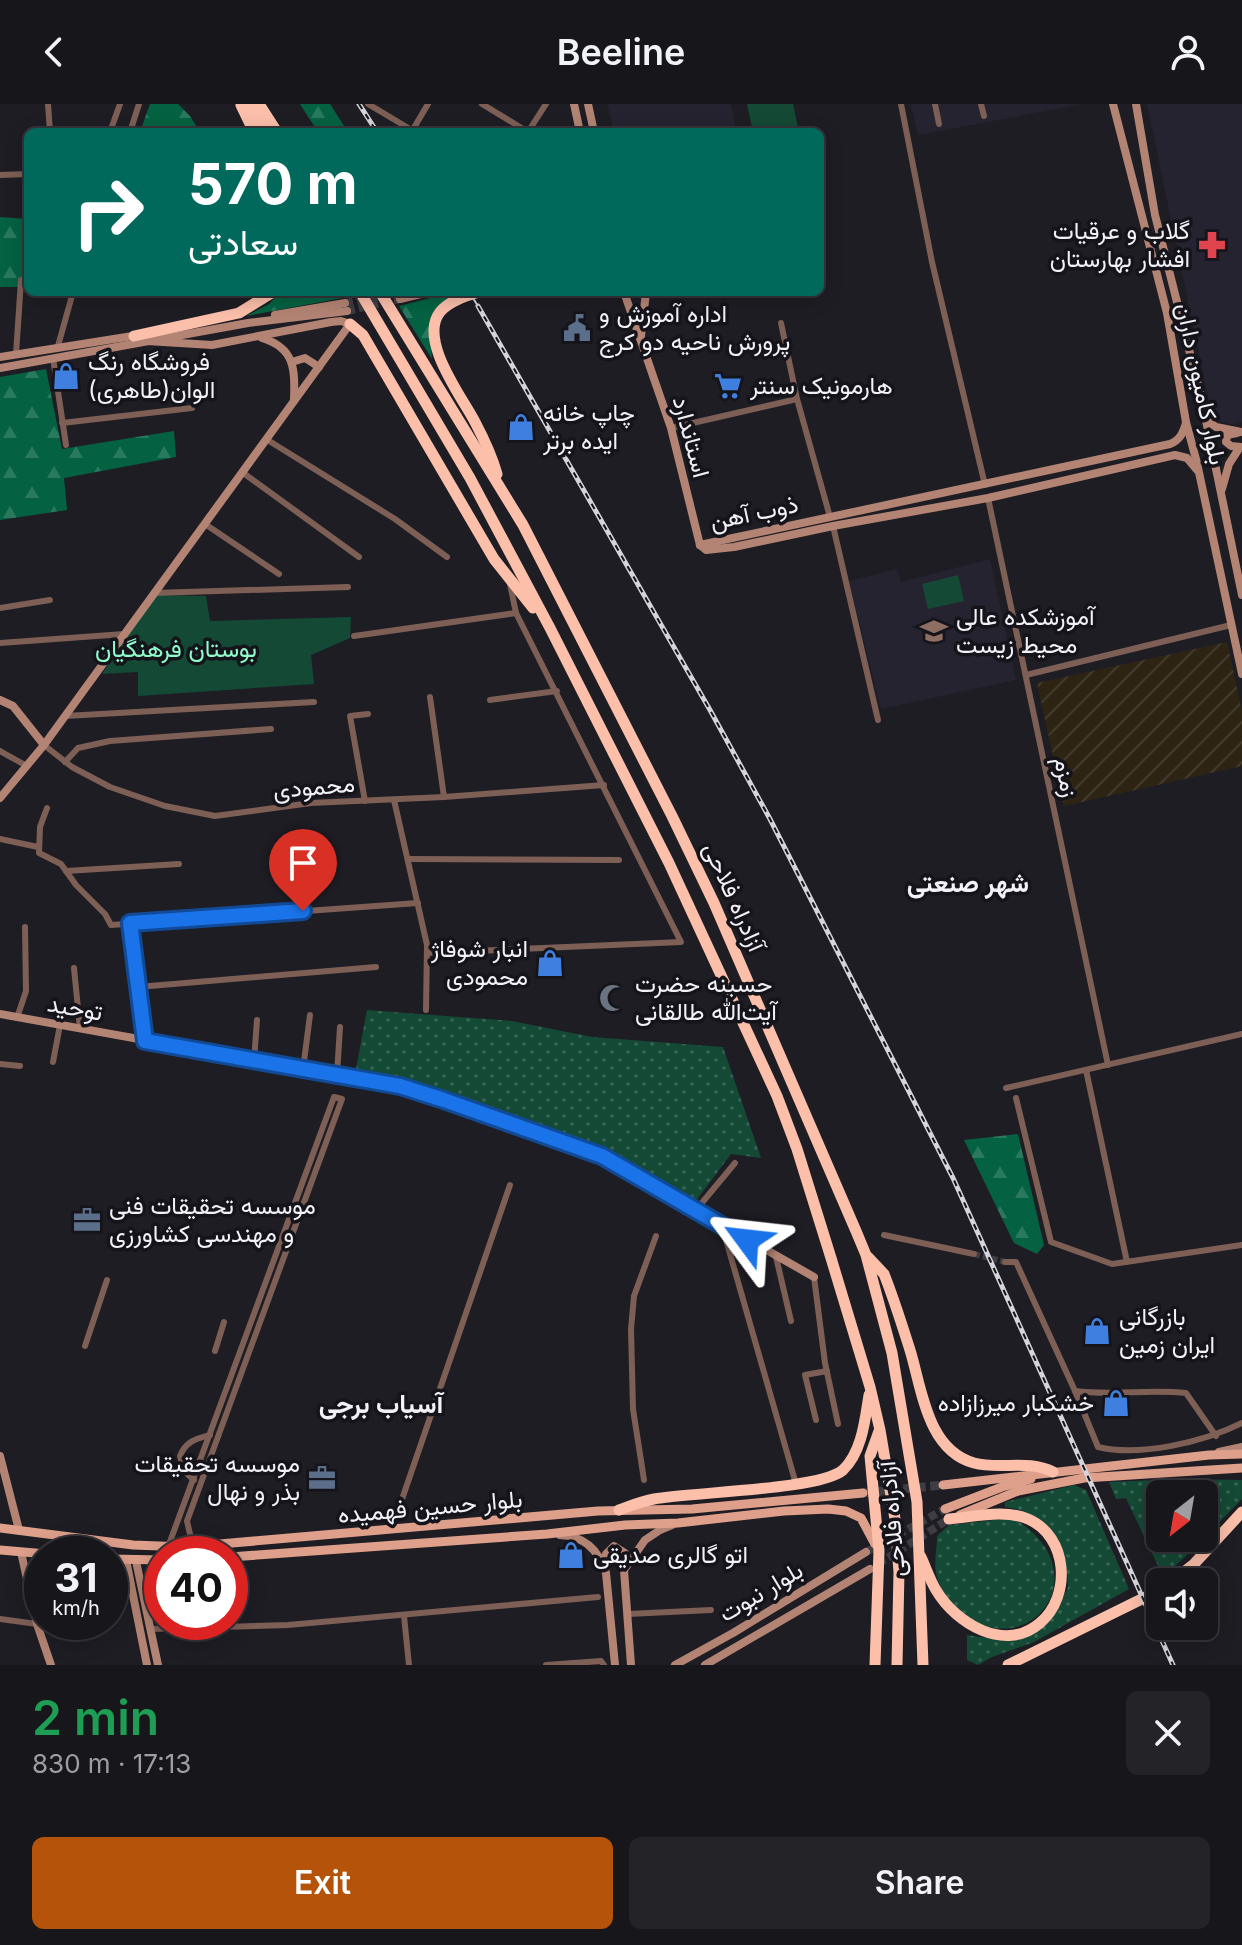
<!DOCTYPE html>
<meta charset="utf-8">
<style>
body{margin:0;font-family:Inter,Vazirmatn,sans-serif;background:#232328;color:#f1f3f6;height:100vh;display:flex;flex-direction:column;font-size:30px;white-space:nowrap}
*{box-sizing:border-box;margin:0}
p{font-size:26px;color:#9e9fa3}
.icon{flex:none;width:44px;height:44px;fill:none;stroke:currentColor;stroke-width:2;stroke-linecap:round;stroke-linejoin:round}
.map{position:relative;height:1561px;overflow:hidden}
.side{display:flex;flex-direction:column;background:#16161b;flex:1}
.side>*{flex:none}
.banner{position:absolute;left:24px;top:24px;width:800px;height:168px;border-radius:12px;box-shadow:0 4px 20px #0003,0 0 0 2px #35353a;background:#00695c;color:#fff;overflow:hidden}
.needle{width:52px;rotate:211deg}
.controls{position:absolute;left:1146px;top:1376px;display:grid;gap:16px}
.controls a{display:grid;place-items:center;width:72px;height:72px;border-radius:12px;background:#16161b;box-shadow:0 4px 20px #0003,0 0 0 2px #35353a;font-size:40px}
.speed{position:absolute;left:24px;top:1432px;display:flex;gap:16px;font-size:40px;font-weight:700;text-align:center}
.speed>*{display:grid;place-content:center;width:104px;height:104px;border-radius:50%;background:#16161b;box-shadow:0 4px 20px #0003,0 0 0 2px #35353a;line-height:1}
.speed small{font-size:20px;font-weight:400}
.speed .limit{border:12px solid #d22;background:#fff;color:#111}
.pin{position:absolute;display:grid;place-items:center;width:68px;height:68px;color:#fff;margin:-82px -34px;border-radius:50% 50% 50% 0;rotate:-45deg;box-shadow:0 0 8px #0007}
.pin .icon{rotate:45deg}
.me{position:absolute;width:88px;margin:-44px;rotate:300deg;stroke-linejoin:round;filter:drop-shadow(0 0 6px #0008)}
.turn{display:flex;align-items:center;gap:28px;height:168px;padding:0 32px;font-size:36px}
.turn .icon{width:104px;height:104px;stroke-width:2.5}
.turn b{display:block;font-size:56px;line-height:68px}
.round{display:grid;place-items:center;flex:none;width:84px;height:84px;border-radius:12px;background:#232328}
.summary{display:flex;align-items:center;justify-content:space-between;height:136px;padding:0 32px}
h1{font-size:48px;font-weight:600;line-height:60px;color:#1e9e55}
.action{display:flex;gap:16px;margin-top:auto;padding:16px 32px}
.action a{flex:1;height:92px;border-radius:12px;background:#b45309;color:#fff;font-size:32px;font-weight:600;line-height:92px;text-align:center}
.action a+a{background:#232328;color:#f1f3f6}
header{display:flex;justify-content:space-between;align-items:center;height:104px;padding:0 32px;background:#16161b;font-size:36px;font-weight:600}
.map>svg:first-child{display:block}
.built{fill:#262330}
.industrial{fill:url(#industrial-furrows)}
.grass{fill:url(#grass-dots);fill-rule:evenodd}
.forest{fill:url(#forest-firs)}
.park{fill:#144a35}
.lines{fill:none;stroke-linecap:round;stroke-linejoin:round}
.street-tunnel{stroke:#3e3d44;stroke-width:6;stroke-dasharray:6 3;stroke-linecap:butt}
.secondary-tunnel{stroke:#3e3d44;stroke-width:8;stroke-dasharray:8 4;stroke-linecap:butt}
.primary-tunnel{stroke:#3e3d44;stroke-width:9;stroke-dasharray:9 4.5;stroke-linecap:butt}
.street{stroke:#7d5f55;stroke-width:6}
.secondary{stroke:#b38474;stroke-width:8}
.primary{stroke:#dea08b;stroke-width:9}
.highway{stroke:#fbbfaa;stroke-width:11}
.tram{stroke:#d5d4da;stroke-width:2}
.rail-casing{stroke:#d5d4da;stroke-width:5}
.rail{stroke:#15141b;stroke-width:2;stroke-dasharray:6;stroke-linecap:butt}
.route-casing{stroke:#114b97;stroke-width:20}
.route{stroke:#1a73e8;stroke-width:14}
.labels{text-anchor:middle;stroke-width:7;stroke-linejoin:round;paint-order:stroke}
.poi-label{font-size:24px;fill:#f2f1f7;stroke:#15141b;text-anchor:start}
.street-label{font-size:24px;fill:#f2f1f7;stroke:#15141b}
.park-label{font-size:24px;fill:#8ffcca;stroke:#15141b}
.neighbourhood-label{font-size:26px;font-weight:bold;fill:#f2f1f7;stroke:#15141b}
</style>
<header><svg class="icon" aria-label="back" viewBox="0 0 24 24"><path d="M15 5l-7 7 7 7"/></svg>Beeline<svg class="icon" aria-label="person" viewBox="0 0 24 24"><circle cx="12" cy="8" r="4"/><path d="M4 21q1-7 8-7t8 7"/></svg></header>
<div class="map">
<svg width="1242" height="1561" viewBox="0 0 1242 1561">
<defs>
<pattern id="industrial-furrows" width="10" height="10" patternUnits="userSpaceOnUse" patternTransform="scale(2)"><rect width="10" height="10" fill="#2d2414"/><path d="M-1 1l2-2M0 10L10 0M9 11l2-2" fill="none" stroke="#423a2b"/></pattern>
<pattern id="grass-dots" width="8" height="8" patternUnits="userSpaceOnUse" patternTransform="scale(2)"><rect width="8" height="8" fill="#144a35"/><path d="M2 2h.1M6 6h.1" fill="none" stroke="#376553" stroke-width="1.8" stroke-linecap="round"/></pattern>
<pattern id="forest-firs" width="22" height="20" patternUnits="userSpaceOnUse" patternTransform="scale(2)"><rect width="22" height="20" fill="#046242"/><path d="M5 1l3.5 6h-7zM16 11l3.5 6h-7z" fill="#29795e"/></pattern>
</defs>
<rect width="100%" height="100%" fill="#1e1d24"/>
<g class="built">
<path d="M607,0H731L736,28H614Z"/>
<path d="M911,0H1083L918,31Z"/>
<path d="M1147,0H1242V318L1232,320L1213,316Z"/>
<path d="M990,455L1016,576L881,605L849,477L897,465L901,478Z"/>
</g>
<path class="industrial" d="M1227,538L1242,607V662L1064,702L1037,579Z"/>
<g class="grass">
<path d="M367,906L512,917L592,933L723,943L761,1054L731,1050L695,1098L605,1043L400,975L355,970Z"/>
<path d="M1181,1375L1242,1376V1395L1184,1454L1154,1480L1153,1474L1160,1466L1126,1394L1116,1395L1109,1378ZM1160,1390H1204V1434H1160Z"/>
<path d="M1074,1381L1086,1386L1129,1485L1034,1538L992,1553L978,1561L967,1556V1531L1000,1536L1036,1526L1050,1517L1068,1484L1067,1467L1063,1449L1043,1418L1021,1406L1005,1403V1398Z"/>
<path d="M1013,1414C1101,1466 1032,1561 962,1510C951,1501 939,1484 936,1469C934,1458 937,1443 937,1432L949,1421Z"/>
</g>
<g class="forest">
<path d="M150,0H178L190,12L200,28H140Z"/>
<path d="M300,0H330L348,28H318Z"/>
<path d="M0,113L28,115V183H0Z"/>
<path d="M280,188H350L353,192L246,212L269,200Z"/>
<path d="M454,188L455,192L430,231L432,255L399,202Z"/>
<path d="M46,265L62,345L174,327L176,353L64,374L67,406L0,416V273Z"/>
<path d="M1018,1030L1044,1141L1037,1150L1014,1139L964,1036Z"/>
</g>
<g class="park">
<path d="M747,0H793L799,28H753Z"/>
<path d="M958,471L964,497L928,505L922,480Z"/>
<path d="M155,491L206,492L210,517L351,513L350,534L311,551L314,580L138,592V568L102,570Z"/>
</g>
<g class="lines">
<path class="street-tunnel" d="M974,1150L1005,1158"/>
<g class="secondary-tunnel">
<path d="M345,199L398,189"/>
<path d="M347,207L400,195"/>
<path d="M866,1448L945,1405"/>
<path d="M878,1460L949,1415"/>
</g>
<path class="primary-tunnel" d="M863,1389L943,1381"/>
<g class="street">
<path d="M48,0L50,28"/>
<path d="M368,0L415,28"/>
<path d="M482,0L528,28"/>
<path d="M901,0L932,158L985,381"/>
<path d="M935,0L939,20"/>
<path d="M981,0L984,12"/>
<path d="M412,27L428,0"/>
<path d="M110,28L120,0"/>
<path d="M130,28L139,0"/>
<path d="M528,28L546,0"/>
<path d="M0,71L28,70"/>
<path d="M781,219L797,295L830,413"/>
<path d="M58,242L73,188"/>
<path d="M16,250L21,176"/>
<path d="M53,254L66,341"/>
<path d="M62,319L192,304"/>
<path d="M671,324L797,295"/>
<path d="M266,335L395,415L447,453"/>
<path d="M242,368L359,453"/>
<path d="M988,394L1108,961"/>
<path d="M205,420L279,470"/>
<path d="M833,422L878,616"/>
<path d="M154,489L348,483"/>
<path d="M0,504L50,496"/>
<path d="M354,532L516,509"/>
<path d="M0,539L124,530"/>
<path d="M1026,571L1231,521"/>
<path d="M430,593L444,693"/>
<path d="M490,596L557,587"/>
<path d="M65,612L314,598"/>
<path d="M44,641L72,663L110,683L165,702L215,712L311,699L444,693L604,681"/>
<path d="M0,647L27,662"/>
<path d="M65,658L78,644L110,637L271,625"/>
<path d="M394,696L427,841L426,906"/>
<path d="M365,697L350,612L368,610"/>
<path d="M47,704L40,723L39,749L61,760L76,781L105,810L111,821L418,799"/>
<path d="M0,735L38,743"/>
<path d="M408,755L619,756"/>
<path d="M66,767L179,760"/>
<path d="M130,819L145,937"/>
<path d="M427,849L681,838L516,509L510,480"/>
<path d="M74,864L80,925"/>
<path d="M138,883L376,863"/>
<path d="M17,914L26,887L25,823"/>
<path d="M254,957L257,916"/>
<path d="M53,958L60,921"/>
<path d="M0,960L20,962"/>
<path d="M303,965L310,911"/>
<path d="M1086,966L1127,1158"/>
<path d="M337,970L340,923"/>
<path d="M1006,984L1242,930"/>
<path d="M1016,994L1051,1138L1112,1160L1242,1141"/>
<path d="M696,1106L735,1059"/>
<path d="M722,1122L796,1380"/>
<path d="M884,1131L974,1150"/>
<path d="M776,1153L791,1217"/>
<path d="M1005,1158H1016L1075,1287"/>
<path d="M814,1173L825,1259L838,1320"/>
<path d="M85,1242L107,1176"/>
<path d="M215,1247L224,1218"/>
<path d="M816,1316L805,1271L827,1267"/>
<path d="M1216,1332L1186,1289C1148,1285 1112,1292 1075,1287L1098,1343C1140,1353 1204,1338 1242,1319"/>
<path d="M194,1376L184,1367L180,1352C186,1337 196,1335 210,1331"/>
<path d="M644,1376L633,1305L631,1225L634,1192L656,1132"/>
<path d="M399,1404L510,1081"/>
<path d="M168,1443L334,993L342,995L187,1417L193,1443"/>
<path d="M628,1510L711,1506"/>
<path d="M404,1512L409,1561"/>
<path d="M0,1515L37,1520"/>
<path d="M150,1525L288,1521L598,1493"/>
<path d="M546,1561L601,1557L604,1561"/>
</g>
<g class="secondary">
<path d="M574,0L580,28"/>
<path d="M588,0L594,28"/>
<path d="M1113,0L1167,209L1186,318L1197,359L1242,570"/>
<path d="M1136,0L1155,111L1202,297L1242,491"/>
<path d="M624,188L671,324L700,441"/>
<path d="M398,189L400,188"/>
<path d="M400,195L429,188"/>
<path d="M275,211L345,199"/>
<path d="M641,232L646,188"/>
<path d="M262,234C295,244 295,265 294,296"/>
<path d="M0,253L139,231"/>
<path d="M292,258L305,254L319,263"/>
<path d="M0,264L248,219L347,207"/>
<path d="M1206,316L1216,323L1242,328"/>
<path d="M1237,329L1227,331L1226,338L1231,342L1241,343"/>
<path d="M1222,385L1229,360L1240,343"/>
<path d="M700,441L706,446L734,443L833,422L988,394L1175,351L1187,354L1197,366"/>
<path d="M700,441L1170,340C1180,336 1183,329 1186,319"/>
<path d="M0,596L13,602L44,641"/>
<path d="M0,694L44,641L350,220L341,217L331,218L212,241L147,237"/>
<path d="M0,910L400,982L602,1052L814,1173"/>
<path d="M1219,1348L1242,1343"/>
<path d="M0,1352L19,1426"/>
<path d="M560,1431C585,1432 599,1447 606,1469L615,1561"/>
<path d="M21,1448L37,1520L51,1561"/>
<path d="M126,1456L147,1561"/>
<path d="M136,1457L158,1561"/>
<path d="M606,1464V1450L614,1442L625,1449L624,1461"/>
<path d="M32,1494L42,1473"/>
<path d="M631,1561L624,1466L645,1436L660,1426L672,1421"/>
<path d="M675,1561L733,1529L866,1448"/>
<path d="M705,1561L870,1465"/>
</g>
<g class="primary">
<path d="M943,1381L1209,1351L1242,1350"/>
<path d="M945,1405L1002,1383L1031,1375"/>
<path d="M960,1411L1018,1387L1084,1374L1242,1364"/>
<path d="M0,1424L133,1441L186,1443L598,1407L692,1405L863,1389"/>
<path d="M0,1446L47,1450"/>
<path d="M230,1453L547,1430L625,1421L678,1419L784,1407L828,1405L846,1407L861,1414L875,1440"/>
<path d="M110,1455L162,1456"/>
</g>
<g class="highway">
<path d="M247,0L265,28"/>
<path d="M259,0L277,28"/>
<path d="M241,1L254,28"/>
<path d="M360,188L470,374L550,524L669,759L777,992L797,1045L831,1154L870,1283L880,1326L895,1415L899,1468L897,1561"/>
<path d="M380,188L523,421L672,712L714,799L856,1127L866,1151L892,1249L917,1398L923,1561"/>
<path d="M479,188C466,192 449,197 440,208C418,236 462,293 475,318C484,335 492,352 497,370"/>
<path d="M350,220L363,231L370,243L494,455L533,504"/>
<path d="M134,232L239,209L273,188"/>
<path d="M868,1153L884,1170C894,1195 902,1221 910,1246C922,1285 927,1346 974,1359C1000,1366 1028,1355 1053,1368"/>
<path d="M619,1406C630,1402 642,1397 654,1395C692,1388 820,1386 843,1366C862,1348 865,1316 869,1291"/>
<path d="M921,1453C926,1464 930,1476 936,1486C956,1520 1005,1549 1040,1519C1072,1492 1068,1432 1028,1415C1005,1405 974,1413 949,1415"/>
<path d="M1171,1478L1194,1460L1242,1408"/>
<path d="M875,1561L879,1447L870,1352L879,1327"/>
<path d="M1008,1561L1160,1486"/>
</g>
<path class="tram" d="M469,188L478,202"/>
<g class="rail-casing">
<g id="rail">
<path d="M359,0L377,28"/>
<path d="M478,202L710,606L770,715L953,1074L1173,1561"/>
</g>
</g>
<use href="#rail" class="rail"/>
</g>
<g class="lines">
<g class="route-casing">
<path id="route" d="M303,807L130,819L145,937L400,982L444,996L602,1052L747,1136"/>
</g>
<use href="#route" class="route"/>
</g>
<defs>
<g id="pharmacy-bare" transform="scale(2.16)"><path d="M-2-6h4v4h4v4h-4v4h-4v-4h-4v-4h4Z" fill="#e0444e" stroke="#15141b" stroke-width="2.5" paint-order="stroke"/></g>
<g id="civic-bare" transform="scale(2.16)"><path d="M-.6-6.5H3V-4.5H.6V-3L4-1V1h2V6H-6V1h2V-1L-.6-3ZM-1.2 2.5V6h2.4V2.5Z" fill="#5c6f8a" stroke="#15141b" stroke-width="2.5" paint-order="stroke"/></g>
<g id="shop-bare" transform="scale(2.16)"><path d="M-5-2.5h2.3a2.7 3.5 0 0 1 5.4 0H5L5.5 6h-11ZM-1.5-2.5h3a1.5 2.3 0 0 0-3 0Z" fill="#3f7fe0" stroke="#15141b" stroke-width="2.5" paint-order="stroke"/></g>
<g id="supermarket-bare" transform="scale(2.16)"><path d="M-6-5.5h2.5l.6 2H6L4.5 2H-2.5L-4.4-4H-6ZM-1.5 3.2a1.3 1.3 0 1 0 .1 0ZM3 3.2a1.3 1.3 0 1 0 .1 0Z" fill="#3f7fe0" stroke="#15141b" stroke-width="2.5" paint-order="stroke"/></g>
<g id="university-bare" transform="scale(2.16)"><path d="M0-5L7-2L0 1L-7-2ZM-4 1L0 2.5L4 1V4Q0 6-4 4Z" fill="#8d6e63" stroke="#15141b" stroke-width="2.5" paint-order="stroke"/></g>
<g id="mosque-bare" transform="scale(2.16)"><path d="M3.5-4.9A6 6 0 1 0 3.5 4.9A5 5 0 1 1 3.5-4.9Z" fill="#6b7280" stroke="#15141b" stroke-width="2.5" paint-order="stroke"/></g>
<g id="office-bare" transform="scale(2.16)"><path d="M-6-3h4V-5.5h4V-3h4V5H-6ZM-1-4.5V-3h2v-1.5ZM-6 0V1H6V0Z" fill="#5c6f8a" stroke="#15141b" stroke-width="2.5" paint-order="stroke"/></g>
</defs>
<g fill-rule="evenodd">
<use href="#pharmacy-bare" x="1212" y="141"/>
<use href="#civic-bare" x="577" y="224"/>
<use href="#shop-bare" x="66" y="272"/>
<use href="#supermarket-bare" x="728" y="282"/>
<use href="#shop-bare" x="521" y="323"/>
<use href="#university-bare" x="934" y="527"/>
<use href="#shop-bare" x="550" y="859"/>
<use href="#mosque-bare" x="613" y="894"/>
<use href="#office-bare" x="87" y="1116"/>
<use href="#shop-bare" x="1097" y="1227"/>
<use href="#shop-bare" x="1116" y="1299"/>
<use href="#office-bare" x="322" y="1374"/>
<use href="#shop-bare" x="571" y="1451"/>
</g>
<g class="labels">
<g class="poi-label">
<text x="1190" y="135" text-anchor="end">گلاب و عرقیات<tspan x="1190" dy="28">افشار بهارستان</tspan></text>
<text x="599" y="218">اداره آموزش و<tspan x="599" dy="28">پرورش ناحیه دو کرج</tspan></text>
<text x="88" y="266">فروشگاه رنگ<tspan x="88" dy="28">الوان(طاهری)</tspan></text>
<text x="750" y="290">هارمونیک سنتر</text>
<text x="543" y="317">چاپ خانه<tspan x="543" dy="28">ایده برتر</tspan></text>
<text x="956" y="521">آموزشکده عالی<tspan x="956" dy="28">محیط زیست</tspan></text>
<text x="528" y="853" text-anchor="end">انبار شوفاژ<tspan x="528" dy="28">محمودی</tspan></text>
<text x="635" y="888">حسینه حضرت<tspan x="635" dy="28">آیت‌الله طالقانی</tspan></text>
<text x="109" y="1110">موسسه تحقیقات فنی<tspan x="109" dy="28">و مهندسی کشاورزی</tspan></text>
<text x="1119" y="1221">بازرگانی<tspan x="1119" dy="28">ایران زمین</tspan></text>
<text x="1094" y="1307" text-anchor="end">خشکبار میرزازاده</text>
<text x="300" y="1368" text-anchor="end">موسسه تحقیقات<tspan x="300" dy="28">بذر و نهال</tspan></text>
<text x="593" y="1459">اتو گالری صدیقی</text>
</g>
<g class="street-label">
<text transform="translate(1201 280) rotate(78)" y="8">بلوار کامیون داران</text>
<text transform="translate(691 333) rotate(75)" y="8">استاندارد</text>
<text transform="translate(754 409) rotate(-12)" y="8">ذوب آهن</text>
<text transform="translate(1066 673) rotate(78)" y="8">زمزم</text>
<text transform="translate(314 683) rotate(-5)" y="8">محمودی</text>
<text transform="translate(734 793) rotate(66)" y="8">آزادراه فلاحی</text>
<text transform="translate(75 904) rotate(10)" y="8">توحید</text>
<text transform="translate(430 1403) rotate(-5)" y="8">بلوار حسین فهمیده</text>
<text transform="translate(892 1415) rotate(-95)" y="8">آزادراه فلاحی</text>
<text transform="translate(761 1488) rotate(-31)" y="8">بلوار نبوت</text>
</g>
<g class="park-label">
<text x="176" y="553">بوستان فرهنگیان</text>
</g>
<g class="neighbourhood-label">
<text x="968" y="788">شهر صنعتی</text>
<text x="381" y="1309">آسیاب برجی</text>
</g>
</g>
</svg>
<div class="controls">
<a><svg class="needle" viewBox="-14 -14 28 28"><path d="M0-13l5 13h-10z" fill="#e53935"/><path d="M0 13l5-13h-10z" fill="#9e9fa3"/></svg></a>
<a><svg class="icon" aria-label="sound" viewBox="0 0 24 24"><path d="M4 9h4l5-4v14l-5-4H4zM17 9q2 3 0 6"/></svg></a>
</div>
<div class="speed"><div>31<small>km/h</small></div><div class="limit">40</div></div>
<div class="pin" style="left:303px;top:807px;background:#d93025"><svg class="icon" aria-label="arrive" viewBox="0 0 24 24"><path d="M6 21V4h12l-3 4 3 4H6"/></svg></div>
<svg class="me" style="left:747px;top:1136px" viewBox="-20 -20 40 40"><path d="M0-17L14 15 0 8-14 15z" fill="#1a73e8" stroke="#fff" stroke-width="4"/></svg>
<div class="banner">
<div class="turn"><svg class="icon" aria-label="right" viewBox="0 0 24 24"><path d="M7 20v-9h11M14 6l5 5-5 5"/></svg><div><b>570 m</b>سعادتی</div></div>
</div>
</div>
<section class="side">
<div class="summary"><div><h1>2 min</h1><p>830 m · 17:13</p></div><a class="round"><svg class="icon" aria-label="close" viewBox="0 0 24 24"><path d="M6 6l12 12M18 6L6 18"/></svg></a></div>
<div class="action"><a>Exit</a><a>Share</a></div>
</section>
